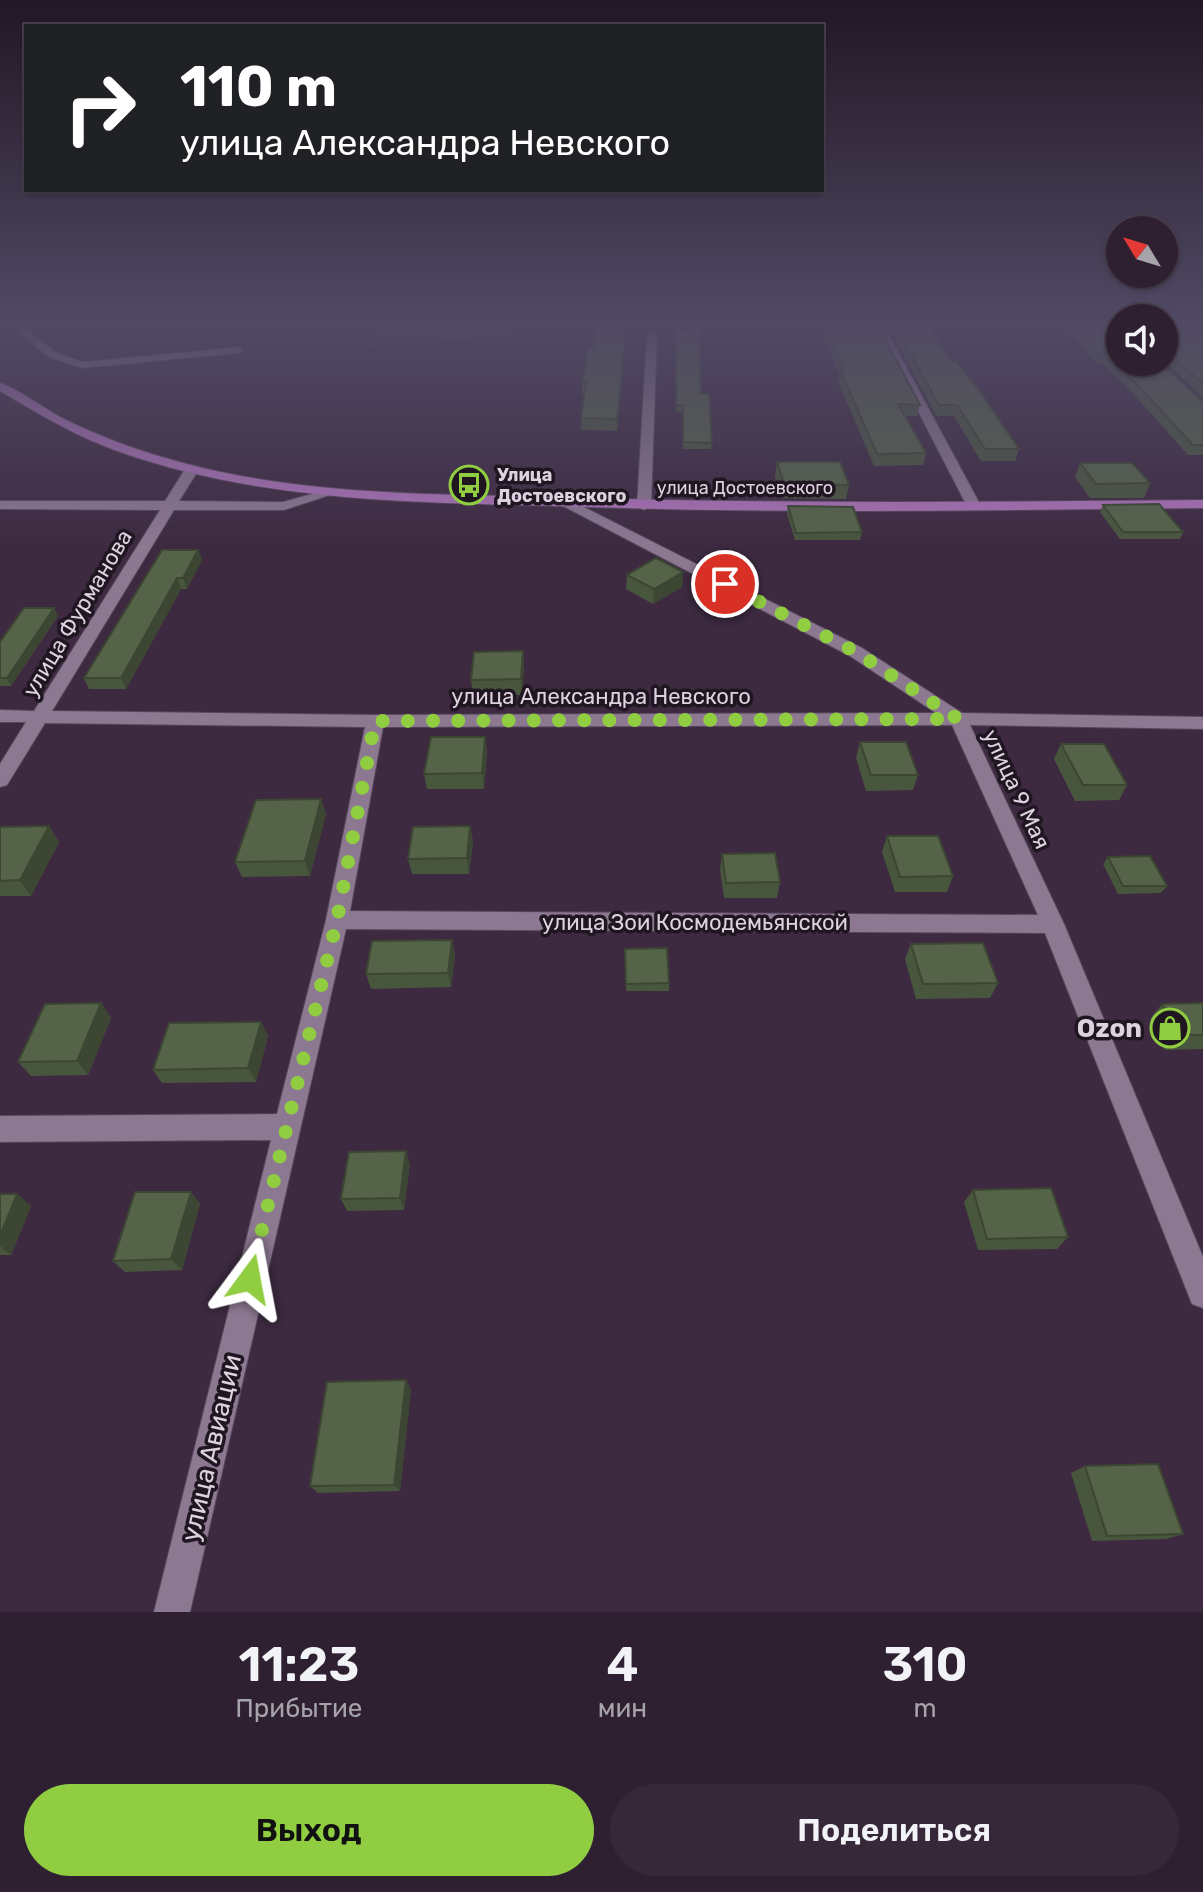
<!DOCTYPE html>
<html lang="ru">
<meta charset="utf-8">
<style>
body{margin:0;font-family:Rubik,sans-serif;background:#362839;color:#f1f3f6;height:100vh;display:flex;flex-direction:column;font-size:30px;white-space:nowrap}
*{box-sizing:border-box;margin:0}
p{font-size:26px;color:#a7a3ab}
.icon{flex:none;width:44px;height:44px;fill:none;stroke:currentColor;stroke-width:2;stroke-linecap:round;stroke-linejoin:round}
.map{position:relative;height:1612px;overflow:hidden}
.details{display:flex;flex-direction:column;background:#2e2031;flex:1}
.details>*{flex:none}
.banner{position:absolute;left:24px;top:24px;width:800px;height:168px;border-radius:0px;box-shadow:0 2px 6px #0004,0 0 0 2px #493e4d;background:#202124;color:#fff;overflow:hidden}
.needle{width:52px;rotate:308deg}
.controls{position:absolute;left:1106px;top:216px;display:grid;gap:16px}
.controls a{display:grid;place-items:center;width:72px;height:72px;border-radius:50%;background:#2e2031;box-shadow:0 2px 6px #0004,0 0 0 2px #493e4d;font-size:40px}
.pin{position:absolute;display:grid;place-items:center;width:68px;height:68px;color:#fff;margin:-34px;border:4px solid #fff;border-radius:50%;box-shadow:0 2px 8px #0007}
.me{position:absolute;width:88px;margin:-44px;rotate:13deg;stroke-linejoin:round;filter:drop-shadow(0 0 6px #0008)}
.turn{display:flex;align-items:center;gap:28px;height:168px;padding:0 24px;font-size:36px}
.turn .icon{width:104px;height:104px;stroke-width:2.5}
.turn b{display:block;font-size:56px;line-height:68px}
.eta{display:flex;justify-content:space-evenly;align-items:center;height:136px;text-align:center}
.eta b{font-size:48px;font-weight:600;line-height:56px}
.button{display:flex;gap:16px;margin-top:auto;padding:16px 24px}
.button a{flex:1;height:92px;border-radius:48px;background:#90cd41;color:#111;font-size:32px;font-weight:600;line-height:92px;text-align:center}
.button a+a{background:#362839;color:#f1f3f6}
.map>svg:first-child{display:block}
.green{fill:#532b5c}
.lines{fill:none;stroke-linecap:round;stroke-linejoin:round}
.minor-casing{stroke:#57485b;stroke-width:2}
.major-casing{stroke:#57485b;stroke-width:2}
.minor{fill:#8d7892;fill-rule:evenodd}
.major{fill:#ac73b8;fill-rule:evenodd}
.wall{fill:#49563e}
.shaded-wall{fill:#3c4632}
.building{fill:#556448;stroke:#3c4632;stroke-width:2}
.route{stroke:#90cd41;stroke-width:14;stroke-dasharray:0 25.2}
.labels{text-anchor:middle;stroke-width:7;stroke-linejoin:round;paint-order:stroke}
.far-poi-label{font-size:18px;font-weight:bold;fill:#ded2e1;stroke:#1f1621;text-anchor:start}
.far-street-label{font-size:18px;fill:#ded2e1;stroke:#1f1621}
.street-label{font-size:22px;fill:#ded2e1;stroke:#1f1621}
.near-poi-label{font-size:26px;font-weight:bold;fill:#ded2e1;stroke:#1f1621;text-anchor:end}
.near-street-label{font-size:26px;fill:#ded2e1;stroke:#1f1621}
</style>
<div class="map">
<svg width="1203" height="1612" viewBox="0 0 1203 1612">
<rect width="100%" height="100%" fill="#3d2a41"/>
<path class="green" d="M387,322H666L455,339L427,346L362,347Z"/>
<g class="lines">
<g class="minor-casing">
<g id="minor">
<path d="M5,322H17L57,353L83,362L239,347L244,350L239,353L82,368L49,357Z"/>
<path d="M872,322H882L981,506L979,509L967,506Z"/>
<path d="M652,330L657,333L651,506L644,510L637,506L647,333Z"/>
<path d="M192,465L199,469L179,501L283,502L326,490L333,494L284,510H174L52,711L375,715L936,713L850,656L563,506L561,503L568,499L862,648L962,713L1203,717V729L970,725L1064,924L1203,1257V1308L1192,1304L1045,933L346,929L190,1612H154L271,1140L0,1142V1116L277,1114L326,920L365,727L45,723L7,785L0,787V764L26,722H0V710L34,711L160,510L0,509V501H165L187,466ZM952,725L1038,915L350,911L383,727Z"/>
</g>
</g>
<g class="major-casing">
<path id="major" d="M0,383C23,391 42,408 64,419C104,439 148,454 191,465C308,495 431,494 551,497C769,504 986,502 1203,500V508C998,510 793,514 588,507C431,502 271,505 120,452C77,437 39,414 0,391Z"/>
</g>
<use href="#minor" class="minor"/>
<use href="#major" class="major"/>
</g>
<g class="wall">
<path d="M818,322H876L920,405L917,416H905L926,453L923,465L874,466L838,381L839,374Z"/>
<path d="M886,322H925L951,361L1019,449L1015,461H981L954,416H936Z"/>
<path d="M1055,322H1118L1203,402V455H1188L1129,389L1103,363H1096L1072,337H1067Z"/>
<path d="M1164,322L1203,338V398L1164,361Z"/>
<path d="M676,331L701,394L712,443L711,449H683L682,412H676Z"/>
<path d="M626,341L617,431L581,430V418L584,394H582V382L593,349Z"/>
<path d="M777,462L849,485L846,499L782,498L775,476Z"/>
<path d="M1080,463L1150,483L1144,498H1090L1075,477Z"/>
<path d="M1103,505L1183,532L1180,539H1120L1100,512Z"/>
<path d="M788,506L862,532L860,540H795L787,514Z"/>
<path d="M198,550L202,560L187,589H181L126,689H89L84,678Z"/>
<path d="M683,572L682,587L653,604L626,589L627,575Z"/>
<path d="M54,608L58,616L11,686H0V642Z"/>
<path d="M523,651L524,666L522,695H473L471,680Z"/>
<path d="M485,737L487,752L484,789H427L424,774Z"/>
<path d="M860,742L918,775L913,790L866,791L856,758Z"/>
<path d="M1061,744L1127,785L1119,800L1075,801L1054,759Z"/>
<path d="M321,799L326,814L310,876L242,877L235,862Z"/>
<path d="M49,826L59,842L31,896H0V827Z"/>
<path d="M470,826L473,842L469,874H412L408,859Z"/>
<path d="M887,836L953,876L947,892H895L882,852Z"/>
<path d="M722,854L780,882L777,898H724L720,869Z"/>
<path d="M1108,857L1167,886L1161,893L1118,894L1103,864Z"/>
<path d="M452,940L455,955L451,987L371,989L366,974Z"/>
<path d="M911,944L998,983L990,998L916,999L905,959Z"/>
<path d="M625,956L669,983V991H626Z"/>
<path d="M101,1003L111,1018L88,1075L31,1076L18,1062Z"/>
<path d="M1203,1003V1049L1165,1050L1150,1019L1162,1004Z"/>
<path d="M261,1022L268,1036L256,1082L162,1083L153,1070Z"/>
<path d="M410,1164L404,1210L347,1211L341,1199Z"/>
<path d="M973,1190L1068,1237L1057,1249L978,1250L964,1202Z"/>
<path d="M191,1192L200,1204L182,1270L125,1272L113,1261Z"/>
<path d="M0,1194H17L31,1206L11,1255H0Z"/>
<path d="M411,1389L400,1491L318,1493L310,1486Z"/>
<path d="M1085,1466L1183,1534L1166,1539L1092,1541L1071,1473Z"/>
</g>
<g class="shaded-wall">
<path d="M626,330V341L617,431V419Z"/>
<path d="M198,550L202,560L187,589L183,578Z"/>
<path d="M683,572L682,587L653,604L654,589Z"/>
<path d="M177,578L181,589L126,689L121,678Z"/>
<path d="M54,608L58,616L11,686L7,678Z"/>
<path d="M523,651L524,666L522,695L521,679Z"/>
<path d="M485,737L487,752L484,789L482,773Z"/>
<path d="M321,799L326,814L310,876L305,861Z"/>
<path d="M49,826L59,842L31,896L20,880Z"/>
<path d="M470,826L473,842L469,874L467,858Z"/>
<path d="M452,940L455,955L451,987L448,973Z"/>
<path d="M101,1003L111,1018L88,1075L77,1061Z"/>
<path d="M261,1022L268,1036L256,1082L248,1068Z"/>
<path d="M406,1151L410,1164L404,1210L400,1198Z"/>
<path d="M191,1192L200,1204L182,1270L171,1259Z"/>
<path d="M17,1194L31,1206L11,1255L0,1246V1236Z"/>
<path d="M406,1380L411,1389L400,1491L394,1485Z"/>
</g>
<g class="building">
<path d="M824,322H876L920,405L898,404L926,453L877,454L840,370H844Z"/>
<path d="M893,322H925L951,361H956L981,393L1019,449H985L957,405H939Z"/>
<path d="M1066,322H1118L1120,324V362H1160L1203,402V445H1193L1133,380L1107,354H1099L1075,328H1070Z"/>
<path d="M1164,322H1184L1203,338V384L1167,351L1164,350Z"/>
<path d="M597,329L626,330L617,419L581,418L586,382H582L588,349H593Z"/>
<path d="M699,330L701,394H709L712,443L683,442V405H676V331Z"/>
<path d="M777,462H840L849,485L784,484Z"/>
<path d="M1080,463H1132L1150,483L1096,484Z"/>
<path d="M1159,504L1183,532H1123L1103,505Z"/>
<path d="M788,506L853,507L862,532L796,533Z"/>
<path d="M162,550H198L183,578H177L121,678H84Z"/>
<path d="M656,558L683,572L654,589L627,575Z"/>
<path d="M24,608H54L7,678H0V642Z"/>
<path d="M523,651L521,679L471,680L474,652Z"/>
<path d="M431,737H485L482,773L424,774Z"/>
<path d="M860,742H906L918,775H871Z"/>
<path d="M1061,744H1104L1127,785H1083Z"/>
<path d="M321,799L305,861L235,862L256,800Z"/>
<path d="M49,826L20,880L0,881V827Z"/>
<path d="M470,826L467,858L408,859L413,827Z"/>
<path d="M887,836H938L953,876L900,877Z"/>
<path d="M775,853L780,882L726,883L722,854Z"/>
<path d="M1150,856L1167,886H1123L1108,857Z"/>
<path d="M452,940L448,973L366,974L372,941Z"/>
<path d="M983,943L998,983L923,984L911,944Z"/>
<path d="M667,948L669,983L626,984L625,949Z"/>
<path d="M101,1003L77,1061L18,1062L45,1004Z"/>
<path d="M1203,1003V1035H1177L1162,1004Z"/>
<path d="M261,1022L248,1068L153,1070L169,1023Z"/>
<path d="M406,1151L400,1198L341,1199L349,1152Z"/>
<path d="M1051,1188L1068,1237L987,1239L973,1190Z"/>
<path d="M135,1192H191L171,1259L113,1261Z"/>
<path d="M0,1194H17L0,1236Z"/>
<path d="M406,1380L394,1485L310,1486L327,1382Z"/>
<path d="M1158,1464L1183,1534L1107,1536L1085,1466Z"/>
</g>
<linearGradient id="sky" x2="0" y2="1"><stop stop-color="#221724"/><stop offset="0.59" stop-color="#514a65"/><stop offset="1" stop-color="#514a65" stop-opacity="0"/></linearGradient>
<rect width="1203" height="548" fill="url(#sky)"/>
<g class="lines">
<path class="route" d="M250,1279L337,920L375,721L958,719L856,652L725,584"/>
</g>
<defs>
<g id="bus-ring" transform="scale(2)"><circle r="9.5" fill="#1f1621" stroke="#90cd41" stroke-width="1.5"/><path d="M-5-6H5V4H4V6H2V4H-2V6H-4V4H-5ZM-3.5-4V0h7V-4ZM-3.5 1.2v1.5H-2V1.2ZM2 1.2v1.5H3.5V1.2Z" fill="#90cd41"/></g>
<g id="shop-ring" transform="scale(2)"><circle r="9.5" fill="#1f1621" stroke="#90cd41" stroke-width="1.5"/><path d="M-5-2.5h2.3a2.7 3.5 0 0 1 5.4 0H5L5.5 6h-11ZM-1.5-2.5h3a1.5 2.3 0 0 0-3 0Z" fill="#90cd41"/></g>
</defs>
<g fill-rule="evenodd">
<use href="#bus-ring" x="469" y="485"/>
<use href="#shop-ring" x="1170" y="1028"/>
</g>
<g class="labels">
<g class="far-poi-label">
<text x="497" y="481">Улица<tspan x="497" dy="21">Достоевского</tspan></text>
</g>
<g class="far-street-label">
<text x="745" y="494">улица Достоевского</text>
</g>
<g class="street-label">
<text transform="translate(77 613) rotate(-59)" y="8">улица Фурманова</text>
<text x="601" y="704">улица Александра Невского</text>
<text transform="translate(1017 789) rotate(65)" y="8">улица 9 Мая</text>
<text x="695" y="930">улица Зои Космодемьянской</text>
</g>
<g class="near-poi-label">
<text x="1142" y="1037">Ozon</text>
</g>
<g class="near-street-label">
<text transform="translate(211 1448) rotate(-77)" y="9">улица Авиации</text>
</g>
</g>
</svg>
<div class="controls">
<a><svg class="needle" viewBox="-14 -14 28 28"><path d="M0-13l5 13h-10z" fill="#e53935"/><path d="M0 13l5-13h-10z" fill="#a7a3ab"/></svg></a>
<a><svg class="icon" aria-label="sound" viewBox="0 0 24 24"><path d="M4 9h4l5-4v14l-5-4H4zM17 9q2 3 0 6"/></svg></a>
</div>
<div class="pin" style="left:725px;top:584px;background:#d93025"><svg class="icon" aria-label="arrive" viewBox="0 0 24 24"><path d="M6 21V4h12l-3 4 3 4H6"/></svg></div>
<svg class="me" style="left:250px;top:1279px" viewBox="-20 -20 40 40"><path d="M0-17L14 15 0 8-14 15z" fill="#90cd41" stroke="#fff" stroke-width="4"/></svg>
<div class="banner">
<div class="turn"><svg class="icon" aria-label="right" viewBox="0 0 24 24"><path d="M7 20v-9h11M14 6l5 5-5 5"/></svg><div><b>110 m</b>улица Александра Невского</div></div>
</div>
</div>
<section class="details">
<div class="eta">
<div><b>11:23</b><p>Прибытие</p></div>
<div><b>4</b><p>мин</p></div>
<div><b>310</b><p>m</p></div>
</div>
<div class="button"><a>Выход</a><a>Поделиться</a></div>
</section>
